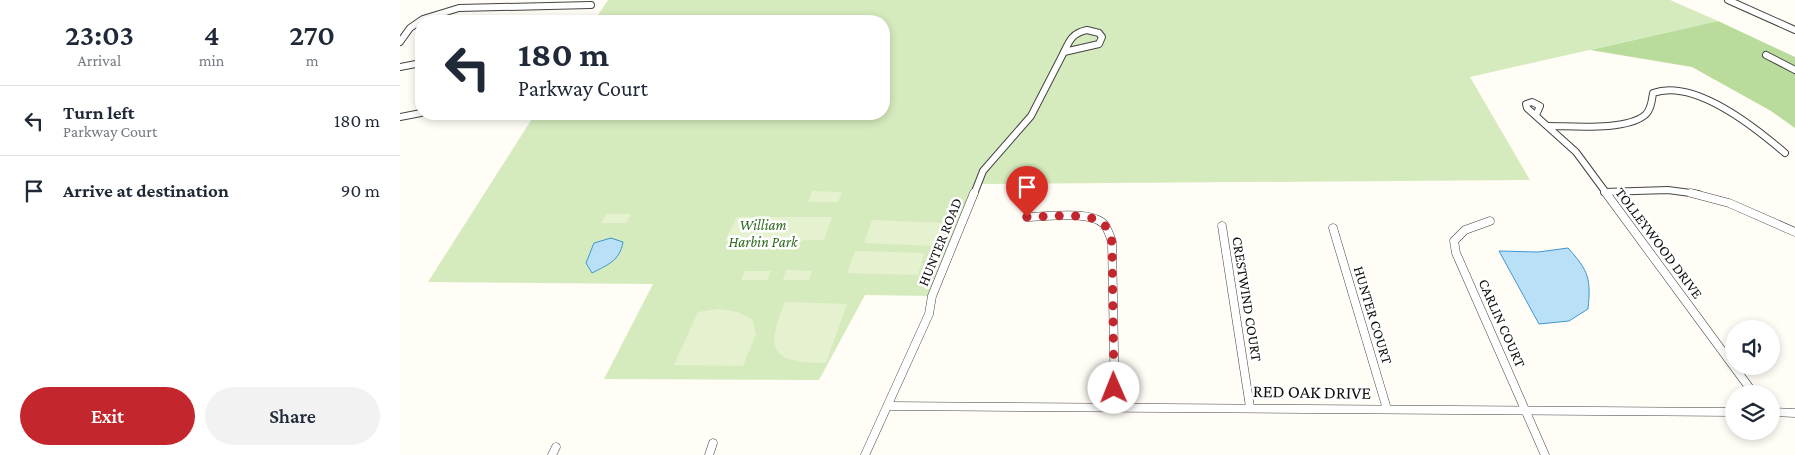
<!DOCTYPE html>
<style>
body{margin:0;font-family:"Crimson Pro",serif;background:#f2f2f3;color:#1f2937;height:100vh;display:flex;flex-direction:column;font-size:19px;white-space:nowrap}
*{box-sizing:border-box;margin:0}
p{font-size:16px;color:#747a83}
.icon{flex:none;width:28px;height:28px;fill:none;stroke:currentColor;stroke-width:2;stroke-linecap:round;stroke-linejoin:round}
.map{position:relative;flex:1;overflow:hidden}
.drawer{display:flex;flex-direction:column;background:#fff;width:400px}
.drawer>*{flex:none}
.guide{position:absolute;left:15px;top:15px;width:475px;height:105px;border-radius:20px;box-shadow:0 2px 8px #0003;background:#fff;color:#1f2937;overflow:hidden}
.buttons{position:absolute;left:1325px;top:320px;display:grid;gap:10px}
.buttons a{display:grid;place-items:center;width:55px;height:55px;border-radius:50%;background:#fff;box-shadow:0 2px 8px #0003;font-size:25px}
.pin{position:absolute;display:grid;place-items:center;width:42px;height:42px;color:#fff;margin:-51px -21px;border-radius:50% 50% 50% 0;rotate:-45deg;box-shadow:0 0 5px #0007}
.pin .icon{rotate:45deg}
.me{position:absolute;width:55px;margin:-28px;rotate:359deg;stroke-linejoin:round;filter:drop-shadow(0 0 4px #0008)}
.turn{display:flex;align-items:center;gap:18px;height:105px;padding:0 20px;font-size:22px}
.turn .icon{width:65px;height:65px;stroke-width:2.5}
.turn b{display:block;font-size:35px;line-height:42px}
.eta{display:flex;justify-content:space-evenly;align-items:center;height:85px;text-align:center}
.eta b{font-size:30px;font-weight:600;line-height:35px}
.cta{display:flex;gap:10px;margin-top:auto;padding:10px 20px}
.cta a{flex:1;height:58px;border-radius:30px;background:#c4262e;color:#fff;font-size:20px;font-weight:600;line-height:58px;text-align:center}
.cta a+a{background:#f2f2f3;color:#1f2937}
ul{padding:0;list-style:none}
li{display:flex;align-items:center;gap:15px;height:70px;padding:0 20px;border-top:1px solid #e0e1e3}
li div{flex:1}
li b{display:block;font-size:19px}
li em{font-style:normal}
main{display:flex;flex:1;min-height:0}
.map>svg:first-child{display:block}
.green{fill:#d5ebbd}
.forest{fill:#b9dc9c}
.pitch{fill:#e6f2cf}
.water{fill:#b9e0f7;stroke:#3f96cf}
.lines{fill:none;stroke-linecap:round;stroke-linejoin:round}
.street-far1-casing{stroke:#444;stroke-width:8}
.street-casing{stroke:#444;stroke-width:9}
.street-far1{stroke:#fff;stroke-width:6}
.street{stroke:#fff;stroke-width:8}
.route{stroke:#c4262e;stroke-width:9;stroke-dasharray:0 16.2}
.labels{text-anchor:middle;stroke-width:5;stroke-linejoin:round;paint-order:stroke}
.park-label{font-size:15px;font-style:italic;fill:#2f6b1f;stroke:#fff}
.street-label{font-size:15px;fill:#111;stroke:#fff}
.near-street-label{font-size:18px;fill:#111;stroke:#fff}
</style>
<main>
<section class="drawer">
<div class="eta">
<div><b>23:03</b><p>Arrival</p></div>
<div><b>4</b><p>min</p></div>
<div><b>270</b><p>m</p></div>
</div>
<ul>
<li><svg class="icon" aria-label="left" viewBox="0 0 24 24"><path d="M17 20v-9H6M10 6l-5 5 5 5"/></svg><div><b>Turn left</b><p>Parkway Court</p></div><em>180 m</em></li>
<li><svg class="icon" aria-label="arrive" viewBox="0 0 24 24"><path d="M6 21V4h12l-3 4 3 4H6"/></svg><div><b>Arrive at destination</b></div><em>90 m</em></li>
</ul>
<div class="cta"><a>Exit</a><a>Share</a></div>
</section>
<div class="map">
<svg width="1395" height="455" viewBox="0 0 1395 455">
<rect width="100%" height="100%" fill="#fffdf5"/>
<path class="green" d="M208,0H1270L1318,21L1070,77L1130,180L578,184L532,296L465,295L419,380L204,379L253,284L28,282L135,114H484V21H194Z"/>
<path class="forest" d="M1318,21L1395,57V128L1371,111L1292,67L1190,50Z"/>
<g class="pitch">
<path d="M412,191L442,192L438,202H408Z"/>
<path d="M207,214H231L226,223H201Z"/>
<path d="M337,217H432L424,240L325,241Z"/>
<path d="M472,220L543,223L537,246L464,243Z"/>
<path d="M455,251L524,253L518,275L447,273Z"/>
<path d="M386,270L412,271L409,280H383Z"/>
<path d="M345,271H371L367,280H341Z"/>
<path d="M385,302L447,304L426,363C371,363 365,351 385,302Z"/>
<path d="M319,309L337,312L352,319L356,334L343,366L274,365L298,312Z"/>
</g>
<g class="water">
<path d="M211,238L223,242C220,261 207,265 192,273L186,263L194,243Z"/>
<path d="M1168,248C1189,271 1191,279 1188,309L1169,321L1139,324L1099,251L1138,252Z"/>
</g>
<g class="lines">
<g class="street-far1-casing">
<g id="street-far1">
<path d="M1328,0L1395,30"/>
<path d="M687,30L699,33L702,37L699,44L664,52C670,39 673,33 687,30Z"/>
<path d="M0,42L10,28L23,19L59,8L191,5"/>
<path d="M1366,55L1395,70"/>
<path d="M0,67L21,63"/>
<path d="M1136,115L1140,106L1132,102L1126,104L1127,108L1176,152L1207,194"/>
<path d="M0,117L21,113"/>
<path d="M1148,126C1173,126 1226,131 1245,115C1251,110 1252,100 1253,93C1294,78 1355,127 1385,153"/>
<path d="M1204,192L1268,190L1298,194"/>
<path d="M574,194L583,171L631,116L664,52"/>
</g>
</g>
<g class="street-casing">
<g id="street">
<path d="M1206,193L1354,394"/>
<path d="M1291,193L1329,203L1395,232"/>
<path d="M627,217C646,217 690,210 704,224C708,229 710,236 712,242L715,406"/>
<path d="M1090,221L1065,230L1054,241L1056,253L1145,455"/>
<path d="M822,226L850,407"/>
<path d="M933,228L987,409"/>
<path d="M489,406L1334,412"/>
<path d="M1371,412L1395,413"/>
<path d="M152,455L156,447"/>
<path d="M309,455L313,443"/>
<path d="M465,455L529,314L532,296L574,193"/>
</g>
</g>
<use href="#street-far1" class="street-far1"/>
<use href="#street" class="street"/>
</g>
<g class="lines">
<path class="route" d="M627,217C646,217 686,212 701,222C708,226 709,235 712,242L714,388"/>
</g>
<g class="labels">
<g class="park-label">
<text x="363" y="230">William<tspan x="363" dy="17">Harbin Park</tspan></text>
</g>
<g class="street-label">
<text transform="translate(540 242) rotate(-68)" y="5">HUNTER ROAD</text>
<text transform="translate(1259 243) rotate(53)" y="5">TOLLEYWOOD DRIVE</text>
<text transform="translate(847 299) rotate(81)" y="5">CRESTWIND COURT</text>
<text transform="translate(973 315) rotate(73)" y="5">HUNTER COURT</text>
<text transform="translate(1102 323) rotate(66)" y="5">CARLIN COURT</text>
</g>
<g class="near-street-label">
<text transform="translate(912 392) rotate(1)" y="6">RED OAK DRIVE</text>
</g>
</g>
</svg>
<div class="buttons">
<a><svg class="icon" aria-label="sound" viewBox="0 0 24 24"><path d="M4 9h4l5-4v14l-5-4H4zM17 9q2 3 0 6"/></svg></a>
<a><svg class="icon" aria-label="layers" viewBox="0 0 24 24"><path d="M12 4l9 5-9 5-9-5zM3 14l9 5 9-5"/></svg></a>
</div>
<div class="pin" style="left:627px;top:217px;background:#d93025"><svg class="icon" aria-label="arrive" viewBox="0 0 24 24"><path d="M6 21V4h12l-3 4 3 4H6"/></svg></div>
<svg class="me" style="left:714px;top:388px" viewBox="-20 -20 40 40"><circle r="19" fill="#fff"/><path d="M0-13L10 11 0 6-10 11z" fill="#c4262e"/></svg>
<div class="guide">
<div class="turn"><svg class="icon" aria-label="left" viewBox="0 0 24 24"><path d="M17 20v-9H6M10 6l-5 5 5 5"/></svg><div><b>180 m</b>Parkway Court</div></div>
</div>
</div>
</main>
